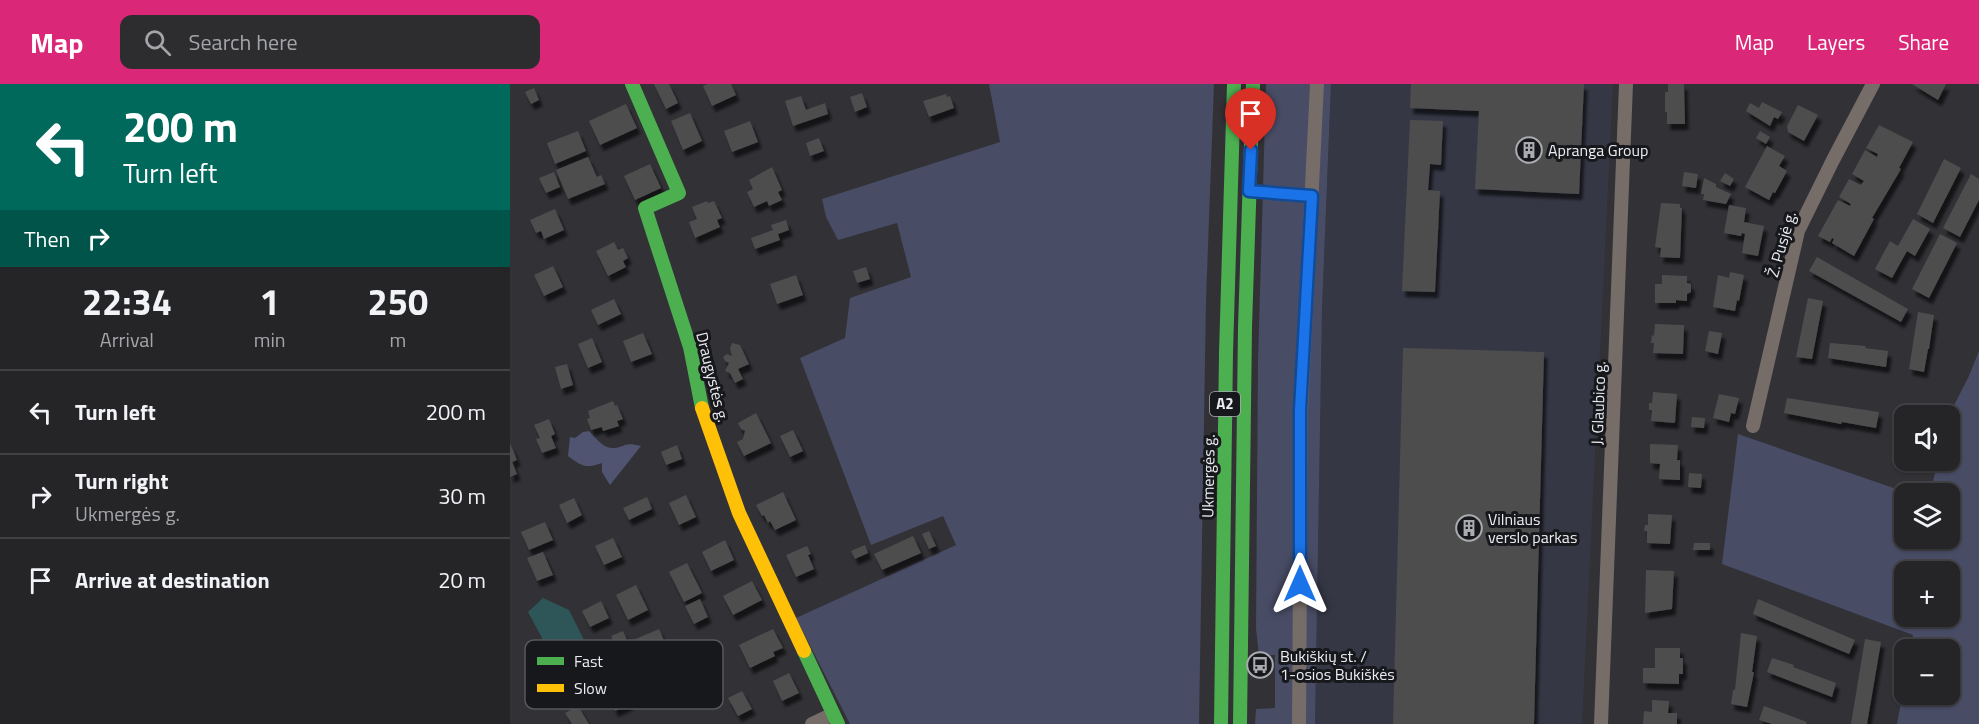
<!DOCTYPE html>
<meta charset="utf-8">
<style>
body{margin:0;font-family:"Titillium Web",sans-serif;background:#2d2d30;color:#f1f3f6;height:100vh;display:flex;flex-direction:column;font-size:22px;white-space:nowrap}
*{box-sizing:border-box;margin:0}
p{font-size:20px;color:#a3a5a8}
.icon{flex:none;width:33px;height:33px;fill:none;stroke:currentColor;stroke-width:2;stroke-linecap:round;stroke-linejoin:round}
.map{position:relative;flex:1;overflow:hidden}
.panel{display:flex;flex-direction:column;background:#252528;width:510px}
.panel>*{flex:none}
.guide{background:#00695c;color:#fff;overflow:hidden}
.buttons{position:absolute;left:1384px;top:321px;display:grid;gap:12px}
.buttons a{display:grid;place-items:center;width:66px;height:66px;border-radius:12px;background:#252528;box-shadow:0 2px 4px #0004,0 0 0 2px #424245;font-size:30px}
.pin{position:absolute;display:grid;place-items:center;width:51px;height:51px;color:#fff;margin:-62px -26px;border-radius:50% 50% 50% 0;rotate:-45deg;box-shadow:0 0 6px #0007}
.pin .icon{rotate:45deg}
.me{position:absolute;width:66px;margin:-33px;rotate:0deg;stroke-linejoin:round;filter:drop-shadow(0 0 4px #0008)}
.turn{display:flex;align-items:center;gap:21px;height:126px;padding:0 24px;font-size:27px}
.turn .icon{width:78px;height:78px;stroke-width:2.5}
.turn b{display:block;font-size:42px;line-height:51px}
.then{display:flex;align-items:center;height:57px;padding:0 24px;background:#0003;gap:12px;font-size:22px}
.eta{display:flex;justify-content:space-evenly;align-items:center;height:102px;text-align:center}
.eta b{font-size:36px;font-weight:700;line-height:42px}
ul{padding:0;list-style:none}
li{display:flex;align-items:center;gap:18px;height:84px;padding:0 24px;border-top:2px solid #424245}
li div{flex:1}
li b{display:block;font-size:22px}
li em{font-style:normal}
header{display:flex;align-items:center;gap:36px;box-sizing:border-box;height:84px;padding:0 30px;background:#db2777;color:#fff}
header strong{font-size:28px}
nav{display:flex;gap:33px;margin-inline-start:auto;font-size:21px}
.search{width:420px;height:54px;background:#2d2d30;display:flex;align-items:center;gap:15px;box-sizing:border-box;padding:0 21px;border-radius:12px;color:#a3a5a8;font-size:22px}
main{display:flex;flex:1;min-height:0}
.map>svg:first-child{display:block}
.built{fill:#353745}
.green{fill:#484c65;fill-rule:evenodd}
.forest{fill:#515470}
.water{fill:#2e5659}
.building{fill:#4e4d4e;filter:url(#shadow)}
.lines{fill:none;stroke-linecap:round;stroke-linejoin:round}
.street{stroke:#766c68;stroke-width:14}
.fast{stroke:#4caf50;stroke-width:14}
.slow{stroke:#ffc107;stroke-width:14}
.route-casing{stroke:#114b97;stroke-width:15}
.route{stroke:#1a73e8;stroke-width:10}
.labels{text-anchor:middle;stroke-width:6;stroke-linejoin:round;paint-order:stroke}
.shield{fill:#17181c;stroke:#abacb2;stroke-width:1.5}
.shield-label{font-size:15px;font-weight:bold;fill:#ebecf2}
.poi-label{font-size:16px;fill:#ebecf2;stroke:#17181c;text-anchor:start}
.street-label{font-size:16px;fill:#ebecf2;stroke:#17181c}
.key{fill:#17181c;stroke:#57585c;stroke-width:1.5}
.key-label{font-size:16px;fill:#ebecf2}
</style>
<header>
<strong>Map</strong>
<div class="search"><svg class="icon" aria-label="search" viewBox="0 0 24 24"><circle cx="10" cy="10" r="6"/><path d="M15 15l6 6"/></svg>Search here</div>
<nav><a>Map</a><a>Layers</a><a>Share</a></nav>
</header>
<main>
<section class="panel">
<div class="guide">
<div class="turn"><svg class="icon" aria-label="left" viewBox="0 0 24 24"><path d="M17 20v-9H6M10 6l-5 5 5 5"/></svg><div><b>200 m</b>Turn left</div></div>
<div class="then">Then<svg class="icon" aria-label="right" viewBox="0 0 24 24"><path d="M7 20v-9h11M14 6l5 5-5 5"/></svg></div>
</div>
<div class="eta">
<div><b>22:34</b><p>Arrival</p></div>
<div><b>1</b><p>min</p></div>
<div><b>250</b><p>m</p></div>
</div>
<ul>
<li><svg class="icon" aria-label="left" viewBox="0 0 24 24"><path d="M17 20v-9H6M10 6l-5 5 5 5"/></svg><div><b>Turn left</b></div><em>200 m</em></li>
<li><svg class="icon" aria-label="right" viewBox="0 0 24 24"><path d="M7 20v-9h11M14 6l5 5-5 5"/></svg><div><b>Turn right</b><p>Ukmergės g.</p></div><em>30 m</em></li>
<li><svg class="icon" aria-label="arrive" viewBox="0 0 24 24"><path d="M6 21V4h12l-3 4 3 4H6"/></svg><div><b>Arrive at destination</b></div><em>20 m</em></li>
</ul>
</section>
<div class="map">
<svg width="1469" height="640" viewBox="0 0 1469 640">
<defs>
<filter id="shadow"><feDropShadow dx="3.5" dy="6" stdDeviation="1.5" flood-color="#0009"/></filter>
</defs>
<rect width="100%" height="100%" fill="#313136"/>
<path class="built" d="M821,0H1103L1072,640H805L812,225Z"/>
<g class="green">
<path d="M479,0H704L696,217L689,640H340L286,534L446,461L433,432L361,461L290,274L335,254L340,214L401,193L387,139L328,156L316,133L312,115L490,58Z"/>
<path d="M756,0H821L812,225L805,640H745L746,625L765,624V571H749L746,545L748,277Z"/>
<path d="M1469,267V640H1387L1395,596V610H1440V566L1401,565L1403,551L1212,480L1228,350L1398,409L1395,410V454H1440V410L1420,409L1428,377L1440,376L1439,331L1458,294ZM1395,488H1440V532H1395Z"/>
</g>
<path class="forest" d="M79,347C85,353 93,364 102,364C115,364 113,357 131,362L100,401L92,388V379C76,385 71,382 58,372L60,353L65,354L73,348Z"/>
<path class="water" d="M33,514L59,526L78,564L73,601L57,603L39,594L31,579L32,554L18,528Z"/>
<g class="building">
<path d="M144,0H159L168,19L156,25Z"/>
<path d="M197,0H221L226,11L202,22L193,2Z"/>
<path d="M901,0H1074L1069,110L965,105L969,27L900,24Z"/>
<path d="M1158,0H1174L1175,40H1157V28H1155V8H1158Z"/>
<path d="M1402,0H1436L1428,16Z"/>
<path d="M24,4L29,16L21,20L15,8Z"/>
<path d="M352,9L357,23L345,28L340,13Z"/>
<path d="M436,10L437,13L440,12L444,24L419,33L413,17Z"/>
<path d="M291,12L296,26L315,19L318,30L283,42L275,17Z"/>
<path d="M1252,18L1272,28L1268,35L1264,33L1260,42L1236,27L1240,19L1249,24Z"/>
<path d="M116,20L127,44L90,61L79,37Z"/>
<path d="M1288,21L1308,31L1294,57L1278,48L1277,42Z"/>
<path d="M180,29L192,57L173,66L161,37Z"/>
<path d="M900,36L933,37L931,81L920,80L918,106L930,107L925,208L892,207Z"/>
<path d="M240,37L248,58L222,68L214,47Z"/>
<path d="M1369,41L1403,58L1389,84L1391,85L1362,134L1364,135L1344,172L1322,159L1324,155L1322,154L1320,158L1308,152L1328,116L1340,122L1341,120L1329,113L1339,95L1351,101L1354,97L1342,90L1355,66L1367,73L1368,70L1356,64Z"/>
<path d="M68,47L76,67L45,80L37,59Z"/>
<path d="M1250,47L1260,53L1256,60L1246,54Z"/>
<path d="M309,54L314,67L300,72L296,59Z"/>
<path d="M1257,62L1275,72L1269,82L1277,87L1265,109L1263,108L1259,116L1235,103Z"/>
<path d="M78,73L87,93L91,91L95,100L58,115L46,86Z"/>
<path d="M1434,75L1451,84L1423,139L1407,130Z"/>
<path d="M140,80L151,104L125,116L114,92Z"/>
<path d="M262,83L272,106L268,108L272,116L259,122L257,117L244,123L237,108L243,105L239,96Z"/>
<path d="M44,88L50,103L36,109L29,94Z"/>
<path d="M1174,88L1188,90L1186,104L1172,102Z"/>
<path d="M1215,89L1224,95L1220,102L1210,97Z"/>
<path d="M1461,90L1469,95V116L1450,153L1433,144Z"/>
<path d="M1194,94L1206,100V103L1221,110L1216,120L1193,116L1194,110H1191Z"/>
<path d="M197,117L198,119L204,117L212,134L207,136L210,143L185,154L179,138L187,135L182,123Z"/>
<path d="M1151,119L1170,120V124H1172L1170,174L1150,173L1151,164L1145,163Z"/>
<path d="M1219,121L1236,124L1234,138L1254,142L1248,172L1232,169L1235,150L1232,149L1231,152L1214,149Z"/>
<path d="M45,125L54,146L34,155L31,147L26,149L20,136Z"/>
<path d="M1403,135L1420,145L1405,172L1397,167L1382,194L1365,185L1380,157L1388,162Z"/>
<path d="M276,136L279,146L268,150L270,156L245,165L241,154L263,146L261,141Z"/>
<path d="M1430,150L1447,159L1419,214L1402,205Z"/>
<path d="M104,158L108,166L113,164L118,174L113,177L116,183L98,192L86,167Z"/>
<path d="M1307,173L1398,225L1391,238L1299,187Z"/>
<path d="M43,182L53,203L34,212L24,191Z"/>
<path d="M356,183L360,195L347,199L343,187Z"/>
<path d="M1220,188L1234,191L1229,217L1227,216L1225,227L1203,223L1208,191L1219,194Z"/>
<path d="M286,191L293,211L267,220L260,200Z"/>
<path d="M1152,191L1177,192V199L1181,200V208L1177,210V217L1166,216V219H1145V200H1152Z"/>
<path d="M1298,214L1313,217L1302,275L1286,273Z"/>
<path d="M104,215L111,230L88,241L81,226Z"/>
<path d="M1408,228L1424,231L1419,265H1418L1414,288L1399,285Z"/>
<path d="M1145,240L1174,241L1173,270L1143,269L1144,259H1141L1142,251L1144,252Z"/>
<path d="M1199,247L1212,249L1208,270L1195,267Z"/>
<path d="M133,249L142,270L121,278L113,257Z"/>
<path d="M82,254L92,278L78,284L68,260Z"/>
<path d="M222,259L230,261L239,280L228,285L233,295L225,299L220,289L215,287L219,279L215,277L213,273L217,270L222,272L220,264Z"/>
<path d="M1320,259L1356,262L1355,264L1378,267L1376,283L1318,274Z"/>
<path d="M893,264L1034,268L1024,640H883Z"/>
<path d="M57,280L63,301L51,305L45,283Z"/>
<path d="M1143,308L1167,310L1165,339L1141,337L1142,326H1139V319H1142Z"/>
<path d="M1209,310L1229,314L1225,330L1221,329L1219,338L1203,334Z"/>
<path d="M1277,314L1369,328L1366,344L1332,338L1331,340L1274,329Z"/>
<path d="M103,317L105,322L107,321L113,335L107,337L109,342L93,347L92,343L81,346L77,335L80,334L78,327Z"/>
<path d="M246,329L261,359L234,372L227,358L233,355L235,347L231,345L228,339Z"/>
<path d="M1392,332L1395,333V376H1401L1400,381L1384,379Z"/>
<path d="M1182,333L1195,334L1194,344L1181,343Z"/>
<path d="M39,335L45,350L41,352L46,364L32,369L26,355L30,354L24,341Z"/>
<path d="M283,346L293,367L280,373L270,352Z"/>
<path d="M0,359L7,376L2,378L7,390L0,393Z"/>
<path d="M1140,360L1168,361L1167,376H1170V396L1149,395L1150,380L1140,379Z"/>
<path d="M167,361L172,375L156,381L151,368Z"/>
<path d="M1179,389L1192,390L1191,404L1178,403Z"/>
<path d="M273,408L286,436L265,446L260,437L258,439L254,431L252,432L246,421Z"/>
<path d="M176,411L186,433L169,441L159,419Z"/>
<path d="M137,413L142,425L119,436L113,424Z"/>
<path d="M64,414L72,431L57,439L49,421Z"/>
<path d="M1138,430L1162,431L1160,460L1137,459V447H1134L1135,441H1138Z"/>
<path d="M35,438L43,456L19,466L11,448Z"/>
<path d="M419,447L426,462L419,465L412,450Z"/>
<path d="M403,452L411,469L372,486L364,470Z"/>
<path d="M103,454L112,473L94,481L85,462Z"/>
<path d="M215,456L224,476L201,487L192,468Z"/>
<path d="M1184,459H1200V466H1183Z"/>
<path d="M355,461L358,469L345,475L341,467Z"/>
<path d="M297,462L301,470L298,471L304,485L286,493L276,471Z"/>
<path d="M33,468L43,491L27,497L17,474Z"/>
<path d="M177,479L192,509L174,518L159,488Z"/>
<path d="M1136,486L1164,487L1162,525L1135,529Z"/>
<path d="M242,497L252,516L223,531L213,512Z"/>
<path d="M126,501L138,526L118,536L106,511Z"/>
<path d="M190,515L198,533L184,540L175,522Z"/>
<path d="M1248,515L1345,556L1339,570L1243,530Z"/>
<path d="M91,517L99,534L80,543L72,527Z"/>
<path d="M149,545L155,559L127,572L121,557Z"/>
<path d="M263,545L273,564L263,568L265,572L240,584L229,561Z"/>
<path d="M113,547L123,570L97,582L91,570L106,563L101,552Z"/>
<path d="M1231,549L1247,552L1242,588H1244L1237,623L1221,620L1223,606H1225Z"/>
<path d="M1355,555L1371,558L1357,640H1341Z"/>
<path d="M1145,564H1170V574H1173V590H1169V600L1133,599V584H1145Z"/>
<path d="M1262,574L1284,581L1283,583L1326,599L1322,613L1257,588Z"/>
<path d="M279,589L289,609L272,617L263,597Z"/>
<path d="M232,607L242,625L228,632L218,614Z"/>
<path d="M114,608L120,620L105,627L99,615Z"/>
<path d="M1142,616L1159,617L1158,629H1167V640H1133L1134,627L1142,628Z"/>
<path d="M68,622L79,640H62L55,629Z"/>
<path d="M1254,622L1297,638L1296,640H1262L1249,636Z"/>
</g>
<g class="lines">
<g class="street">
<path d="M739,107L802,112"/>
<path d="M1243,342L1288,147L1323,76L1363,0"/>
<path d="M302,640L323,630"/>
<path d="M789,640L791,326L807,0"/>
<path d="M1091,640L1116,0"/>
</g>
<g class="fast">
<path d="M122,0L169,109L135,124L180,263L192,324"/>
<path d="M294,567L328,640"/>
<path d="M711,640L716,269L724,0"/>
<path d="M730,640L735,243L743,0"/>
</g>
<path class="slow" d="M192,324L229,429L294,567"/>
</g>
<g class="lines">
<g class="route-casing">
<path id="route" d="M741,66L739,107L802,112L790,326V500"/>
</g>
<use href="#route" class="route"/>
</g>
<defs>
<g id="building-ring" transform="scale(1.35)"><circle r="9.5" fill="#17181c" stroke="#aaabb0" stroke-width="1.5"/><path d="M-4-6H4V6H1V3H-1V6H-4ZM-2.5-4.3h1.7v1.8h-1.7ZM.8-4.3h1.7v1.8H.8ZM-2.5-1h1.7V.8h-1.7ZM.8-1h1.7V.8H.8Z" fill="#aaabb0"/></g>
<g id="bus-ring" transform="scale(1.35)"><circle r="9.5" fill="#17181c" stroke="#aaabb0" stroke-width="1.5"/><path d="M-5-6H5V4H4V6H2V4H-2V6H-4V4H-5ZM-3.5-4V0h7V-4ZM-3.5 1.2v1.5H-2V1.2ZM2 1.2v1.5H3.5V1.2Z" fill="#aaabb0"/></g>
</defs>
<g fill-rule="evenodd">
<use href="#building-ring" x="1019" y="66"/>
<use href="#building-ring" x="959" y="444"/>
<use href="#bus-ring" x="750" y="581"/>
</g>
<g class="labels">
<rect class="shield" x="700" y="308" width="30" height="24" rx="4.5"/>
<g class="shield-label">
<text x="715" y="325">A2</text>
</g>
<g class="poi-label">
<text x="1038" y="72">Apranga Group</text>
<text x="978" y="441">Vilniaus<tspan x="978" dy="18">verslo parkas</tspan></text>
<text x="770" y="578">Bukiškių st. /<tspan x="770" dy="18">1-osios Bukiškės</tspan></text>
</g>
<g class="street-label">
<text transform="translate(1271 160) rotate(-74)" y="6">Ž. Pusjė g.</text>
<text transform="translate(203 293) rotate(76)" y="6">Draugystės g.</text>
<text transform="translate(1088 319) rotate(-88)" y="6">J. Glaubico g.</text>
<text transform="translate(698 392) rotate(-89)" y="6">Ukmergės g.</text>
</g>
</g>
<rect x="15" y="556" width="198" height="69" rx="9" class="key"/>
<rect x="27" y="573" width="27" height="8" fill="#4caf50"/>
<rect x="27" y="600" width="27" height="8" fill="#ffc107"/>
<g class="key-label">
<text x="64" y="583">Fast</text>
<text x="64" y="610">Slow</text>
</g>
</svg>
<div class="buttons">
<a><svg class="icon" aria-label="sound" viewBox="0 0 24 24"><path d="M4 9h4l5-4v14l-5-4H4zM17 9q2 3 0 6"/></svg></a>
<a><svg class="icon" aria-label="layers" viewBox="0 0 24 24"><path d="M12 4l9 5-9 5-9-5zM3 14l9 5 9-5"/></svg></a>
<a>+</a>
<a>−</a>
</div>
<div class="pin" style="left:741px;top:66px;background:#d93025"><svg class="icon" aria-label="arrive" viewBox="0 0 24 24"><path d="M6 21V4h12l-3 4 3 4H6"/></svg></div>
<svg class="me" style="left:790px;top:500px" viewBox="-20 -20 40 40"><path d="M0-17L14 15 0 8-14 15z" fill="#1a73e8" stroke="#fff" stroke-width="4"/></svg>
</div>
</main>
